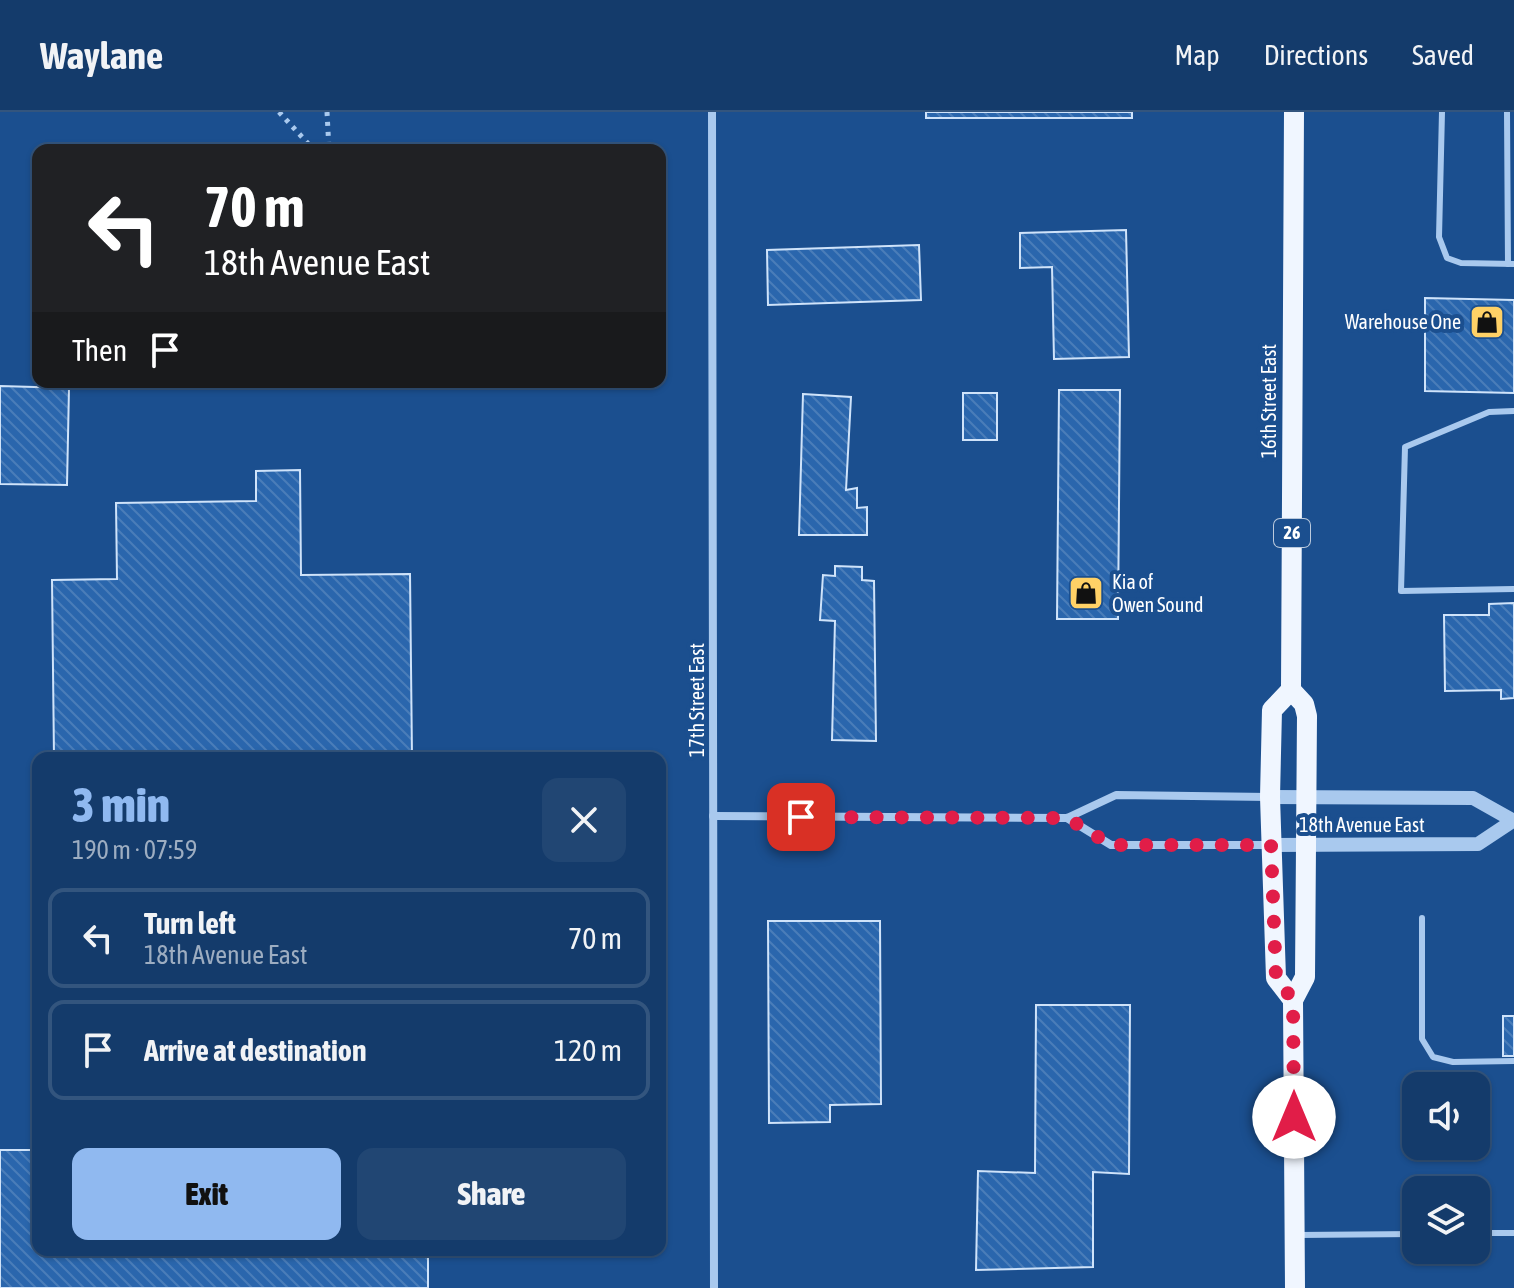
<!DOCTYPE html>
<meta charset="utf-8">
<style>
body{margin:0;font-family:"Asap Condensed",sans-serif;background:#214673;color:#f1f3f6;height:100vh;display:flex;flex-direction:column;font-size:30px;white-space:nowrap}
*{box-sizing:border-box;margin:0}
p{font-size:26px;color:#9dadc1}
.icon{flex:none;width:44px;height:44px;fill:none;stroke:currentColor;stroke-width:2;stroke-linecap:round;stroke-linejoin:round}
.map{position:relative;flex:1;overflow:hidden}
.side{position:absolute;left:32px;top:640px;width:634px;height:504px;display:flex;flex-direction:column;background:#143b6b;border-radius:16px;box-shadow:0 2px 6px #0004,0 0 0 2px #33557e}
.side>*{flex:none}
.banner{position:absolute;left:32px;top:32px;width:634px;height:244px;border-radius:16px;box-shadow:0 2px 6px #0004,0 0 0 2px #33557e;background:#202124;color:#fff;overflow:hidden}
.buttons{position:absolute;left:1402px;top:960px;display:grid;gap:16px}
.buttons a{display:grid;place-items:center;width:88px;height:88px;border-radius:16px;background:#143b6b;box-shadow:0 2px 6px #0004,0 0 0 2px #33557e;font-size:40px}
.pin{position:absolute;display:grid;place-items:center;width:68px;height:68px;color:#fff;margin:-34px;border-radius:16px;box-shadow:0 4px 12px #0006}
.me{position:absolute;width:88px;margin:-44px;rotate:0deg;stroke-linejoin:round;filter:drop-shadow(0 0 6px #0008)}
.turn{display:flex;align-items:center;gap:28px;height:168px;padding:0 40px;font-size:36px}
.turn .icon{width:104px;height:104px;stroke-width:2.5}
.turn b{display:block;font-size:56px;line-height:68px}
.then{display:flex;align-items:center;height:76px;padding:0 40px;background:#0003;gap:16px;font-size:30px}
.round{display:grid;place-items:center;flex:none;width:84px;height:84px;border-radius:16px;background:#214673}
.summary{display:flex;align-items:center;justify-content:space-between;height:136px;padding:0 40px}
h1{font-size:48px;font-weight:800;line-height:60px;color:#90b9f0}
.primary-button{display:flex;gap:16px;margin-top:auto;padding:16px 40px}
.primary-button a{flex:1;height:92px;border-radius:16px;background:#90b9f0;color:#111;font-size:32px;font-weight:800;line-height:92px;text-align:center}
.primary-button a+a{background:#214673;color:#f1f3f6}
ul{padding:0;list-style:none}
li{display:flex;align-items:center;gap:24px;height:100px;margin:0 16px 12px;padding:0 24px;border:4px solid #33557e;border-radius:16px}
li div{flex:1}
li b{display:block;font-size:30px}
li em{font-style:normal}
header{display:flex;align-items:center;gap:48px;box-sizing:border-box;height:112px;padding:0 40px;background:#143b6b;border-bottom:2px solid #33557e}
header strong{font-size:38px}
nav{display:flex;gap:44px;margin-inline-start:auto;font-size:28px}
.map>svg:first-child{display:block}
.building{fill:url(#building-back-hatch);stroke:#cfe3fa;stroke-width:2}
.lines{fill:none;stroke-linecap:round;stroke-linejoin:round}
.path{stroke:#a9c9ee;stroke-width:5;stroke-dasharray:4 6;stroke-linecap:butt}
.service{stroke:#a9c9ee;stroke-width:6}
.minor{stroke:#a9c9ee;stroke-width:8}
.tertiary{stroke:#a9c9ee;stroke-width:14}
.primary{stroke:#f0f6ff;stroke-width:20}
.route{stroke:#e11d48;stroke-width:14;stroke-dasharray:0 25.2}
.labels{text-anchor:middle;stroke-width:8;stroke-linejoin:round;paint-order:stroke}
.shield{fill:#1b4f8f;stroke:#bbcadd;stroke-width:2}
.shield-label{font-size:18px;font-weight:bold;fill:#fff}
.poi-label{font-size:20px;fill:#fff;stroke:#1b4f8f;text-anchor:end}
.street-label{font-size:20px;fill:#fff;stroke:#1b4f8f}
</style>
<header>
<strong>Waylane</strong>
<nav><a>Map</a><a>Directions</a><a>Saved</a></nav>
</header>
<div class="map">
<svg width="1514" height="1176" viewBox="0 0 1514 1176">
<defs>
<pattern id="building-back-hatch" width="6" height="6" patternUnits="userSpaceOnUse" patternTransform="scale(2)"><rect width="6" height="6" fill="#2a66ad"/><path d="M-1 5l2 2M0 0l6 6M5-1l2 2" fill="none" stroke="#4a7db9"/></pattern>
</defs>
<rect width="100%" height="100%" fill="#1b4f8f"/>
<g class="building">
<rect x="926" y="0" width="206" height="6"/>
<path d="M1126,118L1129,245L1054,247L1052,155L1020,156V121Z"/>
<path d="M919,133L921,188L768,193L767,138Z"/>
<path d="M1425,186L1514,188V281L1425,279Z"/>
<path d="M0,274L69,276L67,373L0,372Z"/>
<path d="M1059,278H1120L1118,507H1057Z"/>
<rect x="963" y="281" width="34" height="47"/>
<path d="M803,282L851,285L846,378L857,376V396L867,395V423H799Z"/>
<path d="M300,358L301,463L410,462L412,646H54L52,468L117,467L116,391L256,389V359Z"/>
<path d="M835,454L862,455V468L874,469L876,629L832,628L835,509L820,508L823,463L835,464Z"/>
<path d="M1514,491V586L1501,587V578L1445,579L1444,503H1489V492Z"/>
<path d="M768,809H880L881,992L830,993V1010L769,1011Z"/>
<path d="M1036,893H1130L1129,1062L1093,1060V1155L976,1158L978,1059L1035,1061Z"/>
<rect x="1503" y="904" width="11" height="40"/>
<path d="M0,1038H38V1138H428V1176H0Z"/>
</g>
<g class="lines">
<g class="path">
<path d="M279,0L314,38"/>
<path d="M327,0L329,38"/>
<path d="M342,270L343,280"/>
</g>
<g class="service">
<path d="M1442,0L1439,125L1447,146L1461,151L1514,152"/>
<path d="M1507,0L1508,152"/>
<path d="M1514,299L1489,300L1405,335L1401,479L1514,477"/>
<path d="M1422,806V927L1433,945L1453,950L1514,949"/>
<path d="M1476,1121H1514"/>
<path d="M1298,1123L1416,1122"/>
</g>
<g class="minor">
<path d="M712,0L714,1176"/>
<path d="M713,704L1067,706L1116,683L1269,685"/>
<path d="M1067,706L1111,733H1271"/>
</g>
<g class="tertiary">
<path d="M1270,685L1473,686L1512,708"/>
<path d="M1271,733L1478,732L1514,708"/>
</g>
<g class="primary">
<path d="M1294,0L1291,578L1304,592L1307,604L1305,865L1293,888L1295,1176"/>
<path d="M1291,578L1272,598L1270,685L1276,866L1293,888"/>
</g>
</g>
<g class="lines">
<path class="route" d="M801,705L1067,706L1111,733H1271L1276,866L1293,888L1294,1005"/>
</g>
<defs>
<g id="shop-square" transform="scale(1.8)"><rect x="-9" y="-9" width="18" height="18" rx="4" fill="#ffd166" stroke="#1b4f8f"/><path d="M-5-2.5h2.3a2.7 3.5 0 0 1 5.4 0H5L5.5 6h-11ZM-1.5-2.5h3a1.5 2.3 0 0 0-3 0Z" fill="#111"/></g>
</defs>
<g fill-rule="evenodd">
<use href="#shop-square" x="1487" y="210"/>
<use href="#shop-square" x="1086" y="481"/>
</g>
<g class="labels">
<rect class="shield" x="1274" y="407" width="36" height="28" rx="6"/>
<g class="shield-label">
<text x="1292" y="427">26</text>
</g>
<g class="poi-label">
<text x="1461" y="217">Warehouse One</text>
<text x="1112" y="477" text-anchor="start">Kia of<tspan x="1112" dy="23">Owen Sound</tspan></text>
</g>
<g class="street-label">
<text transform="translate(1269 289) rotate(-90)" y="7">16th Street East</text>
<text transform="translate(697 588) rotate(-90)" y="7">17th Street East</text>
<text x="1362" y="720">18th Avenue East</text>
</g>
</g>
</svg>
<div class="buttons">
<a><svg class="icon" aria-label="sound" viewBox="0 0 24 24"><path d="M4 9h4l5-4v14l-5-4H4zM17 9q2 3 0 6"/></svg></a>
<a><svg class="icon" aria-label="layers" viewBox="0 0 24 24"><path d="M12 4l9 5-9 5-9-5zM3 14l9 5 9-5"/></svg></a>
</div>
<div class="pin" style="left:801px;top:705px;background:#d93025"><svg class="icon" aria-label="arrive" viewBox="0 0 24 24"><path d="M6 21V4h12l-3 4 3 4H6"/></svg></div>
<svg class="me" style="left:1294px;top:1005px" viewBox="-20 -20 40 40"><circle r="19" fill="#fff"/><path d="M0-13L10 11 0 6-10 11z" fill="#e11d48"/></svg>
<div class="banner">
<div class="turn"><svg class="icon" aria-label="left" viewBox="0 0 24 24"><path d="M17 20v-9H6M10 6l-5 5 5 5"/></svg><div><b>70 m</b>18th Avenue East</div></div>
<div class="then">Then<svg class="icon" aria-label="arrive" viewBox="0 0 24 24"><path d="M6 21V4h12l-3 4 3 4H6"/></svg></div>
</div>
<section class="side">
<div class="summary"><div><h1>3 min</h1><p>190 m · 07:59</p></div><a class="round"><svg class="icon" aria-label="close" viewBox="0 0 24 24"><path d="M6 6l12 12M18 6L6 18"/></svg></a></div>
<ul>
<li><svg class="icon" aria-label="left" viewBox="0 0 24 24"><path d="M17 20v-9H6M10 6l-5 5 5 5"/></svg><div><b>Turn left</b><p>18th Avenue East</p></div><em>70 m</em></li>
<li><svg class="icon" aria-label="arrive" viewBox="0 0 24 24"><path d="M6 21V4h12l-3 4 3 4H6"/></svg><div><b>Arrive at destination</b></div><em>120 m</em></li>
</ul>
<div class="primary-button"><a>Exit</a><a>Share</a></div>
</section>
</div>
